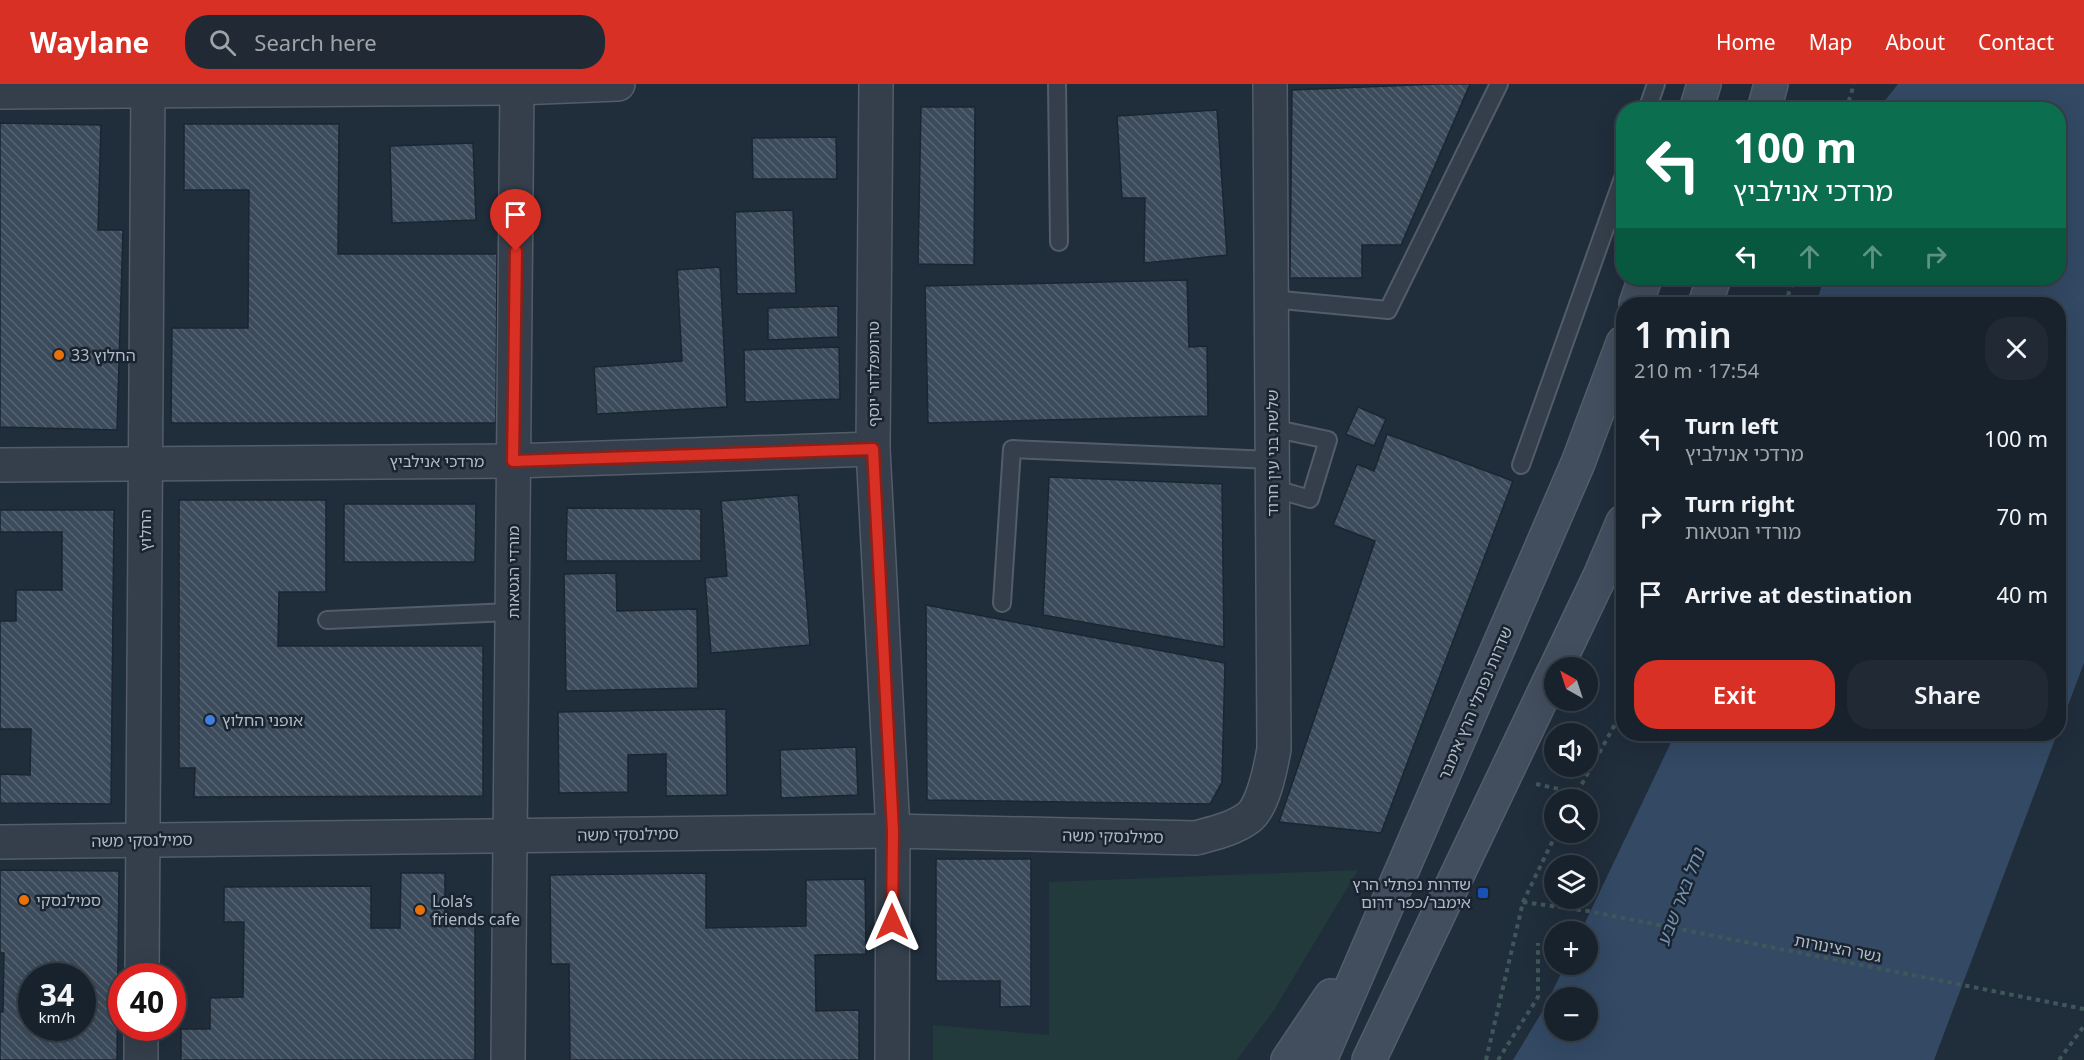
<!DOCTYPE html>
<meta charset="utf-8">
<style>
body{margin:0;font-family:"Noto Sans","Noto Sans Hebrew",sans-serif;background:#212a34;color:#f1f3f6;height:100vh;display:flex;flex-direction:column;font-size:22px;white-space:nowrap}
*{box-sizing:border-box;margin:0}
p{font-size:20px;color:#9fa4a9}
.icon{flex:none;width:33px;height:33px;fill:none;stroke:currentColor;stroke-width:2;stroke-linecap:round;stroke-linejoin:round}
.map{position:relative;flex:1;overflow:hidden}
.details{position:absolute;left:1616px;top:213px;width:450px;height:444px;display:flex;flex-direction:column;background:#18222c;border-radius:24px;box-shadow:0 6px 24px #0002,0 0 0 2px #363f48}
.details>*{flex:none}
.banner{position:absolute;left:1616px;top:18px;width:450px;height:183px;border-radius:24px;box-shadow:0 6px 24px #0002,0 0 0 2px #363f48;background:#0b6e4f;color:#fff;overflow:hidden}
.needle{width:39px;rotate:321deg}
.fabs{position:absolute;left:1544px;top:573px;display:grid;gap:12px}
.fabs a{display:grid;place-items:center;width:54px;height:54px;border-radius:50%;background:#18222c;box-shadow:0 6px 24px #0002,0 0 0 2px #363f48;font-size:30px}
.speed{position:absolute;left:18px;top:879px;display:flex;gap:12px;font-size:30px;font-weight:700;text-align:center}
.speed>*{display:grid;place-content:center;width:78px;height:78px;border-radius:50%;background:#18222c;box-shadow:0 6px 24px #0002,0 0 0 2px #363f48;line-height:1}
.speed small{font-size:15px;font-weight:400}
.speed .limit{border:9px solid #d22;background:#fff;color:#111}
.pin{position:absolute;display:grid;place-items:center;width:51px;height:51px;color:#fff;margin:-62px -26px;border-radius:50% 50% 50% 0;rotate:-45deg;box-shadow:0 0 6px #0007}
.pin .icon{rotate:45deg}
.me{position:absolute;width:66px;margin:-33px;rotate:0deg;stroke-linejoin:round;filter:drop-shadow(0 0 4px #0008)}
.turn{display:flex;align-items:center;gap:21px;height:126px;padding:0 18px;font-size:27px}
.turn .icon{width:78px;height:78px;stroke-width:2.5}
.turn b{display:block;font-size:42px;line-height:51px}
.lanes{display:flex;align-items:center;height:57px;padding:0 18px;background:#0003;justify-content:center;gap:30px;direction:ltr}
.lanes .off{opacity:.35}
.round{display:grid;place-items:center;flex:none;width:63px;height:63px;border-radius:24px;background:#212a34}
.head{display:flex;align-items:center;justify-content:space-between;height:102px;padding:0 18px}
h1{font-size:36px;font-weight:600;line-height:45px}
.cta{display:flex;gap:12px;margin-top:auto;padding:12px 18px}
.cta a{flex:1;height:69px;border-radius:24px;background:#d93025;color:#fff;font-size:24px;font-weight:600;line-height:69px;text-align:center}
.cta a+a{background:#212a34;color:#f1f3f6}
ul{padding:0;list-style:none}
li{display:flex;align-items:center;gap:18px;height:78px;padding:0 18px}
li div{flex:1}
li b{display:block;font-size:22px}
li em{font-style:normal}
header{display:flex;align-items:center;gap:36px;box-sizing:border-box;height:84px;padding:0 30px;background:#d93025;color:#fff}
header strong{font-size:28px}
nav{display:flex;gap:33px;margin-inline-start:auto;font-size:21px}
.search{width:420px;height:54px;background:#212a34;display:flex;align-items:center;gap:15px;box-sizing:border-box;padding:0 21px;border-radius:24px;color:#9fa4a9;font-size:22px}
.map>svg:first-child{display:block}
.green{fill:#223a3c}
.water{fill:#334964;fill-rule:evenodd}
.building{fill:url(#building-back-hatch);stroke:#1c2632;stroke-width:1.5;fill-rule:evenodd}
.lines{fill:none;stroke-linecap:round;stroke-linejoin:round}
.service-casing{stroke:#525d69;stroke-width:20}
.minor-casing{stroke:#525d69;stroke-width:36}
.tertiary-casing{stroke:#525d69;stroke-width:36}
.secondary-casing{stroke:#525d69;stroke-width:36}
.path{stroke:#405759;stroke-width:4;stroke-dasharray:4.5 4.5;stroke-linecap:butt}
.service{stroke:#343f4b;stroke-width:16}
.minor{stroke:#343f4b;stroke-width:33}
.tertiary{stroke:#343f4b;stroke-width:33}
.secondary{stroke:#424e5e;stroke-width:33}
.route-casing{stroke:#8d1f18;stroke-width:15}
.route{stroke:#d93025;stroke-width:10}
.food-dot{fill:#e8710a;stroke:#1a2430;stroke-width:2}
.shop-dot{fill:#3f7fe0;stroke:#1a2430;stroke-width:2}
.transit-dot{fill:#1a4fb4;stroke:#1a2430;stroke-width:2}
.labels{text-anchor:middle;stroke-width:5;stroke-linejoin:round;paint-order:stroke}
.poi-label{font-size:16px;fill:#afbac7;stroke:#1a2430;text-anchor:start}
.street-label{font-size:16px;fill:#afbac7;stroke:#1a2430}
.water-label{font-size:18px;font-style:italic;fill:#7591b2;stroke:#1a2430}
</style>
<header>
<strong>Waylane</strong>
<div class="search"><svg class="icon" aria-label="search" viewBox="0 0 24 24"><circle cx="10" cy="10" r="6"/><path d="M15 15l6 6"/></svg>Search here</div>
<nav><a>Home</a><a>Map</a><a>About</a><a>Contact</a></nav>
</header>
<div class="map">
<svg width="2084" height="976" viewBox="0 0 2084 976">
<defs>
<pattern id="building-back-hatch" width="6" height="6" patternUnits="userSpaceOnUse" patternTransform="scale(1.5)"><rect width="6" height="6" fill="#3c4b5b"/><path d="M-1 5l2 2M0 0l6 6M5-1l2 2" fill="none" stroke="#566371"/></pattern>
</defs>
<rect width="100%" height="100%" fill="#202d3b"/>
<path class="green" d="M1358,786L1274,926L1237,976H933V941L1049,951V798Z"/>
<g class="water">
<path d="M1898,0H2084V579L2058,648V220H1816L1824,194H2058V26L1881,25L1883,19Z"/>
<path d="M1675,650H2057L1934,976H1513L1545,923L1565,881L1587,880V848L1581,847ZM1554,914H1587V946H1554Z"/>
</g>
<g class="building">
<path d="M1438,0H1470L1401,161H1362V194H1290L1292,6Z"/>
<path d="M921,23H975L974,181L918,180Z"/>
<path d="M1217,26L1227,171L1144,179L1145,114H1122L1117,32Z"/>
<path d="M0,39L101,41L98,146H123L117,346L0,343Z"/>
<path d="M184,40H339L338,170H497L496,339H171L172,244H248L249,106H184Z"/>
<path d="M836,53L837,95H753L752,54Z"/>
<path d="M473,59L476,136L392,139L390,62Z"/>
<path d="M793,126L796,209L737,210L735,128Z"/>
<path d="M720,183L727,323L597,330L594,283L682,277L677,186Z"/>
<path d="M1187,196L1189,263L1207,262L1208,332L928,339L925,202Z"/>
<path d="M838,222V253L768,256V224Z"/>
<path d="M839,263L840,315L745,318L744,266Z"/>
<path d="M1358,323L1386,335L1374,362L1346,350Z"/>
<path d="M1387,350L1513,397L1381,749L1279,738L1375,457L1333,441L1357,380L1374,387Z"/>
<path d="M1049,393L1222,400L1224,563L1043,531Z"/>
<path d="M798,411L810,561L711,569L705,494L727,492L721,417Z"/>
<path d="M179,416H326V508H279L278,562H483V712L194,713L195,684H179Z"/>
<path d="M344,420H476L475,478H344Z"/>
<path d="M567,424L701,425V477H566Z"/>
<path d="M0,426H114L111,720L0,719V690L30,691L31,645H0V537H16V506H62V448H0Z"/>
<path d="M616,489L617,527L697,525L698,604L566,607L564,490Z"/>
<path d="M926,521L1225,579L1222,698L1210,720L927,716Z"/>
<path d="M726,625L727,711L666,712V670L628,671V708L559,709L558,628Z"/>
<path d="M856,663L858,711L781,714L780,666Z"/>
<path d="M936,775H1031V922L1000,923V897H936Z"/>
<path d="M0,786L119,787L117,976H0V928H3L4,869H0ZM32,892H82V944H32Z"/>
<path d="M401,789H445V830H475V976H181V945H210V914L243,913L244,838H224V803L371,802V844H400Z"/>
<path d="M706,789V844L806,842V796L865,795L866,870L815,871L816,927L859,926V976H570L569,880H551L550,791Z"/>
</g>
<g class="lines">
<g class="service-casing">
<g id="service">
<path d="M1057,0L1059,158"/>
<path d="M1647,26L1656,0"/>
<path d="M1271,215L1388,226L1499,0"/>
<path d="M1272,344L1328,356L1310,415L1272,404"/>
<path d="M1521,381L1623,94"/>
<path d="M1002,519L1012,365L1272,376"/>
<path d="M327,536L512,528"/>
</g>
</g>
<g class="minor-casing">
<g id="minor">
<path d="M0,8L517,4L618,0"/>
<path d="M0,381L513,377L873,365"/>
<path d="M0,758L893,747L1196,754C1214,749 1233,745 1248,734C1263,724 1271,682 1274,665L1270,0"/>
<path d="M142,892L148,0"/>
<path d="M141,976V944"/>
<path d="M508,976L517,0"/>
</g>
</g>
<g class="tertiary-casing">
<path id="tertiary" d="M876,0L873,365L893,747L892,976"/>
</g>
<g class="secondary-casing">
<g id="secondary">
<path d="M1696,26L1704,0"/>
<path d="M1764,26L1771,0"/>
<path d="M1636,220L1645,194"/>
<path d="M1705,220L1714,194"/>
<path d="M1556,584L1600,492L1623,438"/>
<path d="M1288,976L1331,912"/>
<path d="M1320,976L1578,379L1623,259"/>
<path d="M1369,976L1554,588"/>
</g>
</g>
<g class="path">
<path d="M1846,26L1854,0"/>
<path d="M1785,220L1794,194"/>
<path d="M1536,700L1577,709"/>
<path d="M1573,716L1623,626"/>
<path d="M1523,818L1588,827L2084,925"/>
<path d="M1486,976L1523,818L1557,748"/>
<path d="M1498,976L1538,913V859"/>
<path d="M2059,976L2084,942"/>
</g>
<use href="#service" class="service"/>
<use href="#minor" class="minor"/>
<use href="#tertiary" class="tertiary"/>
<use href="#secondary" class="secondary"/>
</g>
<g class="lines">
<g class="route-casing">
<path id="route" d="M516,167L513,377L873,365L893,747L892,838"/>
</g>
<use href="#route" class="route"/>
</g>
<g class="food-dot">
<circle cx="59" cy="271" r="6"/>
<circle cx="24" cy="816" r="6"/>
<circle cx="420" cy="826" r="6"/>
</g>
<circle class="shop-dot" cx="210" cy="636" r="6"/>
<rect class="transit-dot" x="1477" y="803" width="12" height="12" rx="3"/>
<g class="labels">
<g class="poi-label">
<text x="71" y="277">החלוץ 33</text>
<text x="222" y="642">אופני החלוץ</text>
<text x="1471" y="806" text-anchor="end">שדרות נפתלי הרץ<tspan x="1471" dy="18">אימבר/כפר דרום</tspan></text>
<text x="36" y="822">סמילנסקי</text>
<text x="432" y="823">Lola’s<tspan x="432" dy="18">friends cafe</tspan></text>
</g>
<g class="street-label">
<text transform="translate(873 290) rotate(-90)" y="6">טרומפלדור יוסף</text>
<text transform="translate(1272 369) rotate(-90)" y="6">שלשת בני עין חרוד</text>
<text x="437" y="383">מרדכי אנילביץ</text>
<text transform="translate(145 446) rotate(-90)" y="6">החלוץ</text>
<text transform="translate(513 488) rotate(-90)" y="6">מורדי הגטאות</text>
<text transform="translate(1475 619) rotate(-67)" y="6">שדרות נפתלי הרץ אימבר</text>
<text transform="translate(628 750) rotate(-1)" y="6">סמילנסקי משה</text>
<text transform="translate(1113 752) rotate(1)" y="6">סמילנסקי משה</text>
<text transform="translate(142 756) rotate(-1)" y="6">סמילנסקי משה</text>
<text transform="translate(1838 864) rotate(11)" y="6">גשר הצינורות</text>
</g>
<g class="water-label">
<text transform="translate(1681 813) rotate(-69)" y="6">נחל באר שבע</text>
</g>
</g>
</svg>
<div class="fabs">
<a><svg class="needle" viewBox="-14 -14 28 28"><path d="M0-13l5 13h-10z" fill="#e53935"/><path d="M0 13l5-13h-10z" fill="#9fa4a9"/></svg></a>
<a><svg class="icon" aria-label="sound" viewBox="0 0 24 24"><path d="M4 9h4l5-4v14l-5-4H4zM17 9q2 3 0 6"/></svg></a>
<a><svg class="icon" aria-label="search" viewBox="0 0 24 24"><circle cx="10" cy="10" r="6"/><path d="M15 15l6 6"/></svg></a>
<a><svg class="icon" aria-label="layers" viewBox="0 0 24 24"><path d="M12 4l9 5-9 5-9-5zM3 14l9 5 9-5"/></svg></a>
<a>+</a>
<a>−</a>
</div>
<div class="speed"><div>34<small>km/h</small></div><div class="limit">40</div></div>
<div class="pin" style="left:516px;top:167px;background:#d93025"><svg class="icon" aria-label="arrive" viewBox="0 0 24 24"><path d="M6 21V4h12l-3 4 3 4H6"/></svg></div>
<svg class="me" style="left:892px;top:838px" viewBox="-20 -20 40 40"><path d="M0-17L14 15 0 8-14 15z" fill="#d93025" stroke="#fff" stroke-width="4"/></svg>
<div class="banner">
<div class="turn"><svg class="icon" aria-label="left" viewBox="0 0 24 24"><path d="M17 20v-9H6M10 6l-5 5 5 5"/></svg><div><b>100 m</b>מרדכי אנילביץ</div></div>
<div class="lanes"><svg class="icon" aria-label="left" viewBox="0 0 24 24"><path d="M17 20v-9H6M10 6l-5 5 5 5"/></svg><svg class="icon off" aria-label="ahead" viewBox="0 0 24 24"><path d="M12 20V5M6 11l6-6 6 6"/></svg><svg class="icon off" aria-label="ahead" viewBox="0 0 24 24"><path d="M12 20V5M6 11l6-6 6 6"/></svg><svg class="icon off" aria-label="right" viewBox="0 0 24 24"><path d="M7 20v-9h11M14 6l5 5-5 5"/></svg></div>
</div>
<section class="details">
<div class="head"><div><h1>1 min</h1><p>210 m · 17:54</p></div><a class="round"><svg class="icon" aria-label="close" viewBox="0 0 24 24"><path d="M6 6l12 12M18 6L6 18"/></svg></a></div>
<ul>
<li><svg class="icon" aria-label="left" viewBox="0 0 24 24"><path d="M17 20v-9H6M10 6l-5 5 5 5"/></svg><div><b>Turn left</b><p>מרדכי אנילביץ</p></div><em>100 m</em></li>
<li><svg class="icon" aria-label="right" viewBox="0 0 24 24"><path d="M7 20v-9h11M14 6l5 5-5 5"/></svg><div><b>Turn right</b><p>מורדי הגטאות</p></div><em>70 m</em></li>
<li><svg class="icon" aria-label="arrive" viewBox="0 0 24 24"><path d="M6 21V4h12l-3 4 3 4H6"/></svg><div><b>Arrive at destination</b></div><em>40 m</em></li>
</ul>
<div class="cta"><a>Exit</a><a>Share</a></div>
</section>
</div>
